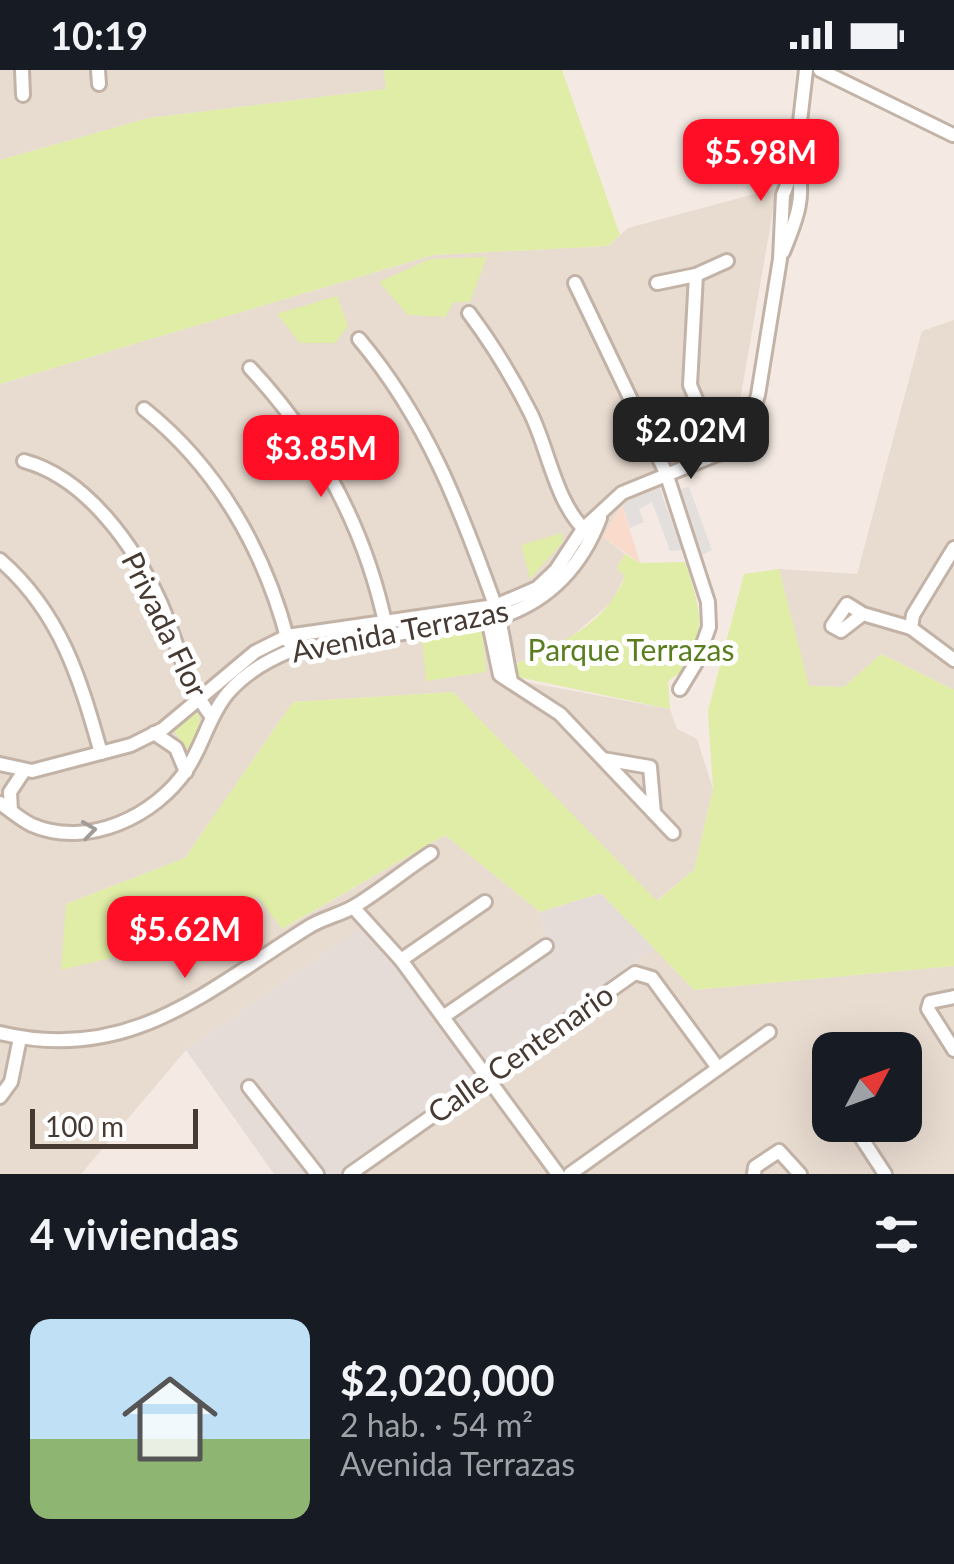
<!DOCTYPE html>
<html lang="es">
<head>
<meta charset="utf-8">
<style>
  :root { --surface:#171b24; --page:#242831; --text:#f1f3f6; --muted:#9ea1a6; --line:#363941; --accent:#ff0e25 }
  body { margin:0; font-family:Lato,sans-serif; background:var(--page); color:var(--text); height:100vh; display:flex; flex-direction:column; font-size:38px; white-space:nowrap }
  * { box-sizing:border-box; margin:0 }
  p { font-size:32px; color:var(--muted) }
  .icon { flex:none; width:55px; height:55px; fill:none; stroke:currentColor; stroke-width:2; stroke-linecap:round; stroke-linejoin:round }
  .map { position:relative; height:1104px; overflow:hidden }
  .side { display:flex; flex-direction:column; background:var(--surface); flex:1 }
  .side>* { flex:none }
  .needle { width:65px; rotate:49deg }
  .tools { position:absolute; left:812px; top:962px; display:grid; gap:20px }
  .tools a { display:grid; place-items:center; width:110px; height:110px; border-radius:20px; background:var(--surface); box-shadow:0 10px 40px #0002; font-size:50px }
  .scale { position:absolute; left:30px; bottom:25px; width:168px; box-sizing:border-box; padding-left:10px; border:5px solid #463a32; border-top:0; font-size:28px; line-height:35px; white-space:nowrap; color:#463a32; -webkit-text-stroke:8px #fff; paint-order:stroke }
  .price { position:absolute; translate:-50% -85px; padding:0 22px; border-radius:20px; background:var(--accent); color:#fff; font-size:32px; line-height:65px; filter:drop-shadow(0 2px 5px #0008) }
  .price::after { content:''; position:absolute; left:50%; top:60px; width:30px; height:22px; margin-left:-15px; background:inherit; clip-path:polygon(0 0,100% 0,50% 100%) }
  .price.selected { background:#222; color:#fff }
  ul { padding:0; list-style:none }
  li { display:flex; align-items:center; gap:30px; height:250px; padding:0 30px }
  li+li { border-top:2px solid var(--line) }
  li span { display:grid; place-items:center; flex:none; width:280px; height:200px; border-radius:20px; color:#555 }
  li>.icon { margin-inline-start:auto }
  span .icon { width:120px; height:120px; fill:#fffc; stroke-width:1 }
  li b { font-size:42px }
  h2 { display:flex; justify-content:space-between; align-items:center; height:120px; padding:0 30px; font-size:42px }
  .status { display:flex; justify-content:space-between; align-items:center; height:70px; padding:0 50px; background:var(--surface); direction:ltr }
  .status svg { height:28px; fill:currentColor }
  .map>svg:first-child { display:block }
  .residential { fill:#e8dbd0; fill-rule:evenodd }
  .commercial { fill:#f9dacb }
  .industrial { fill:#e5dcd8 }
  .green { fill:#dfeda6 }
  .parking { fill:#e3dfdc }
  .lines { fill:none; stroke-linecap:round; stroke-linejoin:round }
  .minor-casing { stroke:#c3b3a7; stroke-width:18 }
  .minor { stroke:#fff; stroke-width:12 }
  .oneway { stroke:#a29c98 }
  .labels { text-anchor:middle; stroke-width:10; stroke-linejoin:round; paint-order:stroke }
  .street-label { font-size:30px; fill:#463a32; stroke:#fff }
  .park-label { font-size:30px; fill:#5a7e1f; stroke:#fff }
</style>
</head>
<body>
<div class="status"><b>10:19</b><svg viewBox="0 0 49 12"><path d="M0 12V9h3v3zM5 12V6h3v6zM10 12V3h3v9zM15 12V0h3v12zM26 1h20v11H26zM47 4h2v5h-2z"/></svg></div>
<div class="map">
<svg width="954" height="1104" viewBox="0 0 954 1104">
  <rect width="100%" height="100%" fill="#f4eae3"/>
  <g class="residential">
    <polygon points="0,0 384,0 386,19 149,48 0,90"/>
    <polygon points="777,118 732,376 660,418 622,435 603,467 625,484 617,498 625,505 612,532 559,577 514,594 524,611 531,613 670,639 677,659 697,669 713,719 694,800 656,831 453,622 293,632 185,788 66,834 182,871 259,827 283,859 445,765 540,842 545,864 437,955 339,873 186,980 81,1104 0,1104 0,314 433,185 608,176 628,158"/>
    <polygon points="954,250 954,620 881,584 844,617 808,616 779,499 857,504 922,261"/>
    <path d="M654,878L694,920L954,896V1104H341ZM830,980H905V1055H830Z"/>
  </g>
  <polygon class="commercial" points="622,434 640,493 603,467"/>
  <polygon class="industrial" points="601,823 654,878 341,1104 274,1104 186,980 366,854 437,955 545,864 540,842"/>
  <g class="green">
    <polygon points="384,0 562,0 620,165 608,176 433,185 0,314 0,90 149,48 386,19"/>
    <polygon points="487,187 470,232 454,232 445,247 408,245 379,212 430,189"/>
    <polygon points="337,226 348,256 335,273 300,273 277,244"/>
    <polygon points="562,463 563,472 530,509 521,475"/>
    <path d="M625,484L640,493L685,492C696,524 710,566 687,596C683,603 674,605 668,612L670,639L518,607L512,596C558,574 605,557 625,506L617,498Z"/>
    <polygon points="779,499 809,616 844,617 881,584 954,620 954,896 694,920 601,823 540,842 445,765 282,859 258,827 182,871 61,900 66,834 185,788 293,632 453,622 657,831 694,800 713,719 708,641 744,504"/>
    <polygon points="482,556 486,602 426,611 422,570"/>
    <polygon points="199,641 199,659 188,680 173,660"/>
  </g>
  <g class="parking">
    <polygon points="689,417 712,480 702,485 677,420"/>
    <polygon points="660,418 663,428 683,480 670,481 652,432 639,439 644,452 630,458 622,434"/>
  </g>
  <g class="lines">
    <defs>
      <g id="minor">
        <polyline points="22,0 23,25"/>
        <polyline points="98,0 99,14"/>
        <polyline points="820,0 953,65"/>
        <path d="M783,182C794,155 808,124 795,95"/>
        <polyline points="696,205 690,315 719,384"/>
        <polyline points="575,213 666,403 708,532 709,557 697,591 680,619"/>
        <polyline points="657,213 696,205 727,191"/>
        <path d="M469,243C493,275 513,308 531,344C549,381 556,435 588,463"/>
        <path d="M359,269C427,350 460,438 495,535C503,559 505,586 511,611"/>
        <path d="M250,298C320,373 365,457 386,557"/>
        <path d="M144,339C217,397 265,481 288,571"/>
        <path d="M24,391C87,408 135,477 161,534C178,574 185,613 212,647"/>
        <path d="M0,490C61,543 80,609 101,683"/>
        <polyline points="487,544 500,605 560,644 673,763"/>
        <polyline points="863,544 841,561 832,556 847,534 863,544 911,558"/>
        <polyline points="911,558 913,545 954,478"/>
        <polyline points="911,558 954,590"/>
        <polyline points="154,663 176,678 186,702"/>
        <polyline points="603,689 650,697 654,743"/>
        <polyline points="0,694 32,701 131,675 163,659 255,582 287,566 495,536 537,518 556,500 583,459 622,423 730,379 748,358 758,325 780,189 783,125 795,95 806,0"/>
        <path d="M0,733C10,740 21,750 32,755C87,779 156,746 187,699C203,675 209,646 227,624C243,605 268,590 290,581L497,548C548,532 581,498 600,448"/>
        <polyline points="11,741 10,722 24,701"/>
        <polyline points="353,837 401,890 558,1104"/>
        <polyline points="401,890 485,832"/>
        <polyline points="954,927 930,932 928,939 954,980"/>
        <polyline points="443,947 546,876"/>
        <path d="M0,963C129,994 205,922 307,858C322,848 340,845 355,836C381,820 405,800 431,783"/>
        <polyline points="826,1014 830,1020"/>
        <polyline points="249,1017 317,1104"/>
        <polyline points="0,1027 11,1012 20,968"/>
        <polyline points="853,1055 885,1104"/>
        <polyline points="350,1104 635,903 652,908 718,998"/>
        <polyline points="570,1104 769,962"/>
        <polyline points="754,1104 755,1097 779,1081 800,1104"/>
      </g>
    </defs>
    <use href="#minor" class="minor-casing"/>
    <use href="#minor" class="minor"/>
  </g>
  <defs><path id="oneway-chevron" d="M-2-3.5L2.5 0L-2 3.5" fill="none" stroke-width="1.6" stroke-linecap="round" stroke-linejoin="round" transform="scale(2.5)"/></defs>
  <use class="oneway" href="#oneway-chevron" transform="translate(89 760) rotate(-8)"/>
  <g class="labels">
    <g class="street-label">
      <text transform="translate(164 555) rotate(64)" y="10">Privada Flor</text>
      <text transform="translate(400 562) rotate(-11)" y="10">Avenida Terrazas</text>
      <text transform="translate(521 984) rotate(-35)" y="10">Calle Centenario</text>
    </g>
    <g class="park-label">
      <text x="631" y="591">Parque Terrazas</text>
    </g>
  </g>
</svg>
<div class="tools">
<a><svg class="needle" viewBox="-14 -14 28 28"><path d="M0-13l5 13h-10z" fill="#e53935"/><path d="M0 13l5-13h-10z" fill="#9ea1a6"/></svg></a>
</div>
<div class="scale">100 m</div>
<b class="price" style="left:761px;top:134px">$5.98M</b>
<b class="price selected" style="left:691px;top:412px">$2.02M</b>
<b class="price" style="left:321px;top:430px">$3.85M</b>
<b class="price" style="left:185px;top:911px">$5.62M</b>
</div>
<section class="side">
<h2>4 viviendas<svg class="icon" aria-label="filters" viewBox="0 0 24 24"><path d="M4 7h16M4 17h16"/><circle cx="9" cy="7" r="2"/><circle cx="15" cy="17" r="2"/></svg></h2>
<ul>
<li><span style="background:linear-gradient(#bfe0f5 60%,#8fb573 0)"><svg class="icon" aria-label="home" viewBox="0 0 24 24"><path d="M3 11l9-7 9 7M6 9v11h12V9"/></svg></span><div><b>$2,020,000</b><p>2 hab. · 54 m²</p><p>Avenida Terrazas</p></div></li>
</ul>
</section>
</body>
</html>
